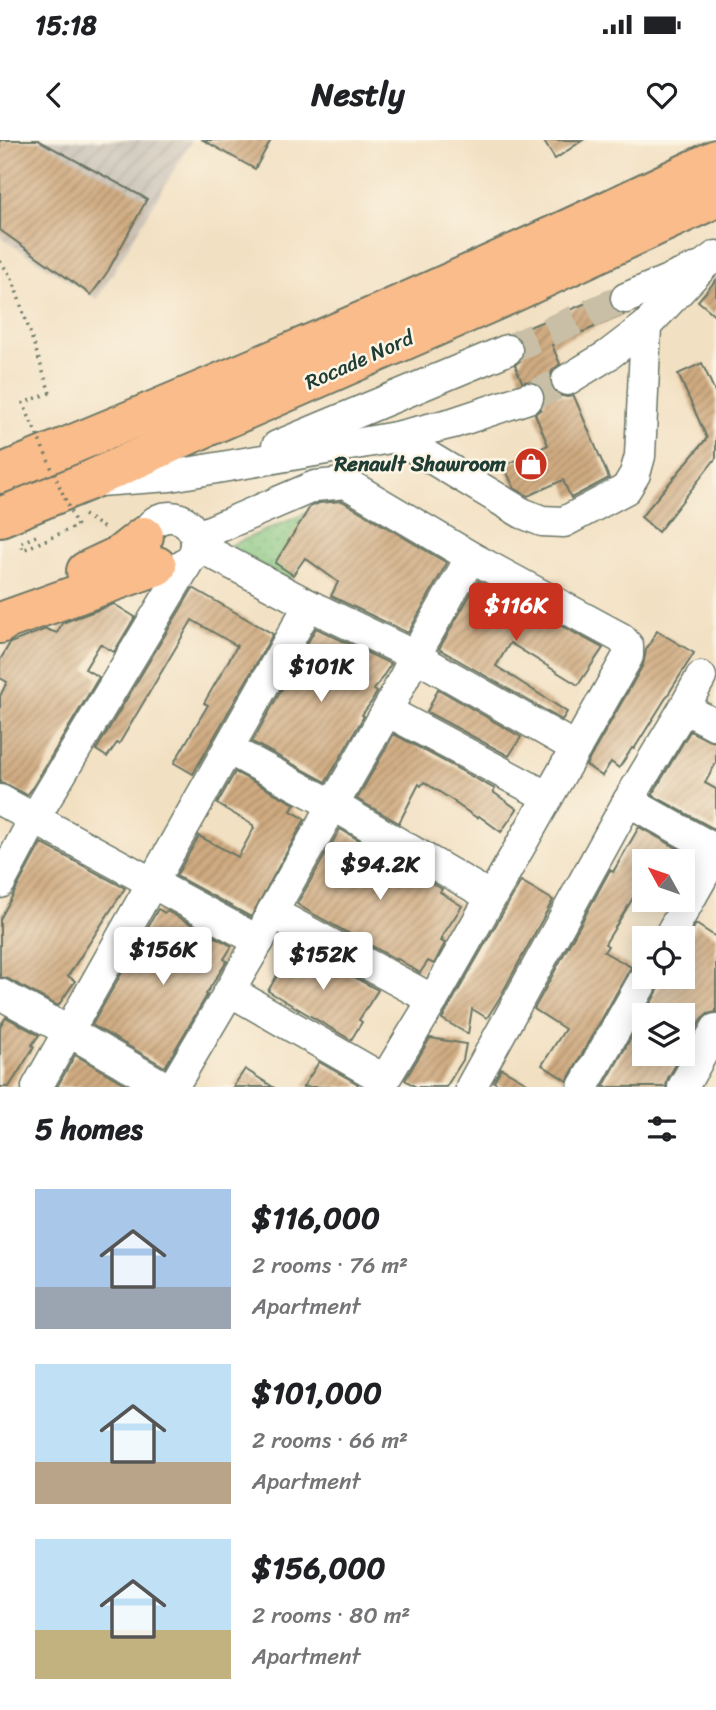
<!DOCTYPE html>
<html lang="en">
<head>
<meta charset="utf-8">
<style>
  :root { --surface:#fff; --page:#f6f6f6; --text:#202124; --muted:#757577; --accent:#c8321e }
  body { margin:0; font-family:Sriracha,sans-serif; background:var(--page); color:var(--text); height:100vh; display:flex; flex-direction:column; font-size:26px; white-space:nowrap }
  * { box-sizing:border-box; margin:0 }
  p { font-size:23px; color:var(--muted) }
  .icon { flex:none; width:38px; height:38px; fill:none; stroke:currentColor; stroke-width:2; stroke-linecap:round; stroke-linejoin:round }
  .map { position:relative; height:947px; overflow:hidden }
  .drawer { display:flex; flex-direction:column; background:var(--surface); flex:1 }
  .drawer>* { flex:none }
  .needle { width:46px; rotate:310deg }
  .buttons { position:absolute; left:632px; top:709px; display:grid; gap:14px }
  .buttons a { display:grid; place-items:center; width:63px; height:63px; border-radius:0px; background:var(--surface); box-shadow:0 4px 18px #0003; font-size:35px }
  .price { position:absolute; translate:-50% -60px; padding:0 16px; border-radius:7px; background:#fff; color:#222; font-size:23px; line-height:46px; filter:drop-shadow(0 2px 4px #0008) }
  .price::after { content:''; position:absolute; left:50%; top:42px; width:21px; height:16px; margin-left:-10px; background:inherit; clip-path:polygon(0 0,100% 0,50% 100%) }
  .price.active { background:var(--accent); color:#fff }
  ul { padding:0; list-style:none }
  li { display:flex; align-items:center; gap:21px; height:175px; padding:0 35px }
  li span { display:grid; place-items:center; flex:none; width:196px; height:140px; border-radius:0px; color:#555 }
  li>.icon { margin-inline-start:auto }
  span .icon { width:84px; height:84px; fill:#fffc; stroke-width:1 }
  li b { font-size:30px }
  h2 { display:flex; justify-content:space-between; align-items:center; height:84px; padding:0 35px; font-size:30px }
  .status { display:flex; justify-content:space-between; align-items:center; height:49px; padding:0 35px; background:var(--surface); direction:ltr }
  .status svg { height:19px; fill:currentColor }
  header { display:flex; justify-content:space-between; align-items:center; height:91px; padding:0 35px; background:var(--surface); font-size:32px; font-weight:800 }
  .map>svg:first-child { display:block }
  .industrial { fill:url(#industrial-furrows) }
  .grass { fill:url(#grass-dots); stroke:#518159; stroke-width:2 }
  .building { fill:url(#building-hatch) }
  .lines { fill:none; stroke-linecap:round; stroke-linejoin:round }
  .minor-tunnel { stroke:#c8bfa6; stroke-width:30; stroke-dasharray:30 15; stroke-linecap:butt }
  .minor-casing { stroke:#697666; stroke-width:33 }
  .highway-casing { stroke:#697666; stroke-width:42 }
  .path { stroke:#697666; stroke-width:3.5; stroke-dasharray:2 5; stroke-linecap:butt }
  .minor { stroke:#fff; stroke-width:30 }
  .highway { stroke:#f9bc8a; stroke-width:38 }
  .path-bridge { stroke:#697666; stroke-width:3.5; stroke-dasharray:2 5; stroke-linecap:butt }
  .labels { text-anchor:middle; stroke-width:5; stroke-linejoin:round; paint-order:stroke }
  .street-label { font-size:21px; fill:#1f3d34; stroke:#fcf5e5 }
  .poi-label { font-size:21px; font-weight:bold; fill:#1f3d34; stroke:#fcf5e5; text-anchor:end }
</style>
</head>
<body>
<div class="status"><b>15:18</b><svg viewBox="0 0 49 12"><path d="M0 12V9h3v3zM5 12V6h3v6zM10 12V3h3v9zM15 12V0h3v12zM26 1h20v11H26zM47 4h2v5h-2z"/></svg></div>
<header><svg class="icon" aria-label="back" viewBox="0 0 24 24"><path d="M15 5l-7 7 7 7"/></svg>Nestly<svg class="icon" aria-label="heart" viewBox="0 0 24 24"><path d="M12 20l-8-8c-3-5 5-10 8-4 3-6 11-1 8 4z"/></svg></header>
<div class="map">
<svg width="716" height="947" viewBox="0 0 716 947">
  <defs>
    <pattern id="industrial-furrows" width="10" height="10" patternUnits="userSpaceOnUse" patternTransform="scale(1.75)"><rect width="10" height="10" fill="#cbc3b8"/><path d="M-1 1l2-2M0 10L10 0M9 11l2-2" fill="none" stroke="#aea89f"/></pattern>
    <pattern id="grass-dots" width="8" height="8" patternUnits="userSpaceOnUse" patternTransform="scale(1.75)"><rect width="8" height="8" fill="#83c57e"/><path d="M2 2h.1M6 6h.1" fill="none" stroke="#6ba168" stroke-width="1.8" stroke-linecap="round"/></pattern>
    <pattern id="building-hatch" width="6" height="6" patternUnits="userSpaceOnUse" patternTransform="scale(1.75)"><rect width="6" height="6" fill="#d0ab81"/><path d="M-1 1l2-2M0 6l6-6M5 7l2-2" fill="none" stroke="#a88c6a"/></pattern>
  </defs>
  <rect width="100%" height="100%" fill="#fcf5e5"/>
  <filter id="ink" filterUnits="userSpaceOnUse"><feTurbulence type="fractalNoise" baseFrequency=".0143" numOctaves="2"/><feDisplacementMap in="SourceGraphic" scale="14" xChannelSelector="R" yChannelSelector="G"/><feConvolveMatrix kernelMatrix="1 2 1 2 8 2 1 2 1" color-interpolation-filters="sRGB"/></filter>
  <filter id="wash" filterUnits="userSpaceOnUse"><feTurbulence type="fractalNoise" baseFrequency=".00686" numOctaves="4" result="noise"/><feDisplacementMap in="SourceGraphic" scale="28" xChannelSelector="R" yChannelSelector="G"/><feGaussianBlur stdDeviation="1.57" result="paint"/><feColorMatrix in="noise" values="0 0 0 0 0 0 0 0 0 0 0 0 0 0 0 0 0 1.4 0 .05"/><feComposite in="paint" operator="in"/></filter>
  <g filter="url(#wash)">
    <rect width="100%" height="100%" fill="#f2e0c2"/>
    <polygon class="industrial" points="0,0 192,0 97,159 0,97"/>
    <polygon class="grass" points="335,361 290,441 229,406"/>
    <g id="blocks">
      <g class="building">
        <polygon points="0,0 38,0 147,59 108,131 91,155 0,90"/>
        <polygon points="203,0 271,0 255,29"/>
        <polygon points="543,0 583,0 555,19"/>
        <polygon points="716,140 716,176 698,161"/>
        <polygon points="610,153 609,157 610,165 615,172 623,175 552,205 560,224 552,231 550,240 552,248 558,255 567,257 574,256 609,338 571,358 563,340 528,356 514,348 504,326 548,305 535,274 541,269 545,262 545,253 540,245 532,241 522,242 515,225 521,220 524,213 523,204 518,197 513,194"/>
        <polygon points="702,223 716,254 716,318 658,392 641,377 707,298 678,234"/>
        <polygon points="342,361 447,423 408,493 331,456 338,442 305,418 293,435 275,423 310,367 319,363"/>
        <polygon points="478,441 603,508 578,545 510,503 496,526 567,572 562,580 439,509"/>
        <polygon points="193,448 273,494 193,634 174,623 208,565 204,563 237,506 192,480 119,604 117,603 107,617 96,610"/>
        <polygon points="114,464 135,477 114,512 100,504 85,529 99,537 31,650 27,655 8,645 0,643 0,556 7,542 0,538 0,520 10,503 46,489 57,493 62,483"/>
        <polygon points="316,488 391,524 374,550 377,552 372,561 362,575 364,576 326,642 252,602"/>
        <polygon points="657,491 694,513 634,609 632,608 619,628 611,622 602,636 586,625 643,525 646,510"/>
        <polygon points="438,549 521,597 509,616 427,572"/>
        <polygon points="690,591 708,600 716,602 716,623 705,643 716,649 716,690 652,655"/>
        <polygon points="394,594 495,649 493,652 517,669 501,692 479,676 477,678 455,663 455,662 424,642 421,646 419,644 399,683 357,659"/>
        <polygon points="235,632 295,664 291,671 305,679 251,777 176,736 199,696 238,717 254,688 253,686 253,685 217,664"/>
        <polygon points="639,687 693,717 682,737 682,721 644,721 644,731 635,745 639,748 605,804 608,806 604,812 631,827 567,941 542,925 565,889 534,869 610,730 613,732"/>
        <polygon points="340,689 442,749 440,752 462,766 441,798 443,799 441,801 445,803 434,824 428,821 420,833 398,819 397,820 313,774 297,764"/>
        <polygon points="41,703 125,748 68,836 75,841 58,866 8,839 0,837 0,779"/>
        <polygon points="521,741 553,760 499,859 487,878 472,869 468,894 442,879"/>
        <polygon points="158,769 165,773 167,771 232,806 224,819 227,821 206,854 207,855 165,927 92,885"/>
        <polygon points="696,784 716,797 716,872 708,874 701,880 682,912 682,875 644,875 661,845 663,836 682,836 682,807"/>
        <polygon points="295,805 378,850 359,880 362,882 351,900 268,851"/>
        <polygon points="644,875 644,914 682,914 668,938 666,947 603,947"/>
        <polygon points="6,877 39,895 32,905 34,907 9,947 0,947 0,886"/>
        <polygon points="430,898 466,904 463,920 446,947 416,947 405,940"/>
        <polygon points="75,915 130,947 57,947"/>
        <polygon points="319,922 358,944 356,947 303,947"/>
        <polygon points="501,928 534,947 502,947 494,942"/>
        <polygon points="245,929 273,947 233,947"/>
      </g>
    </g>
  </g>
  <g filter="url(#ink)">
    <use href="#blocks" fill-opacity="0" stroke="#697666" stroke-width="2"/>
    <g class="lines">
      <g class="minor-tunnel">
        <polyline points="507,210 626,158"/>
        <polyline points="528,258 567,240"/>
      </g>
      <defs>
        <g id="minor">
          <polyline points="626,158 694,129"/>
          <polyline points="567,240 608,215 646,186 705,124 716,116"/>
          <polyline points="396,297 522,373 542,381 564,382 626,349 635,334 640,316 646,186"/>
          <polyline points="277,306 507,210"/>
          <polyline points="99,341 170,336 396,297 453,283 528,258"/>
          <circle cx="170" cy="403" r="26"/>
          <polyline points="196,397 315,346 346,343 471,417 621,498 628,506 628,516 433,860 380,947"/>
          <polyline points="196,405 309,465 415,516 576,608"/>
          <polyline points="684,568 716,585"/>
          <polyline points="387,571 548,657"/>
          <polyline points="228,609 333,665 491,757"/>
          <polyline points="0,660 259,801"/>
          <polyline points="628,661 716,710"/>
          <polyline points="0,743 34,679 187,424"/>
          <polyline points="272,772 433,860"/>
          <polyline points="668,798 716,713"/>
          <polyline points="230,851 385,940"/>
          <polyline points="0,854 68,891 165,947"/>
          <polyline points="37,947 309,465"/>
          <polyline points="173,947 259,801 272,772 387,571 415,516 471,417"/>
          <polyline points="471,947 628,661 684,568 701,537"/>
          <polyline points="583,947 646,836"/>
          <polyline points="683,947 716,889"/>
        </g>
        <g id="highway">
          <path d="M0,334C241,236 481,132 716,19"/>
          <polyline points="0,377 88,341 191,294 508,155 716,58"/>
          <polyline points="86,431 120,415 144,396"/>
          <polyline points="0,484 6,480 157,426"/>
        </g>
      </defs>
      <use href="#minor" class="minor-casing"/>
      <use href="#highway" class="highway-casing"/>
      <g class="path">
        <polyline points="0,121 12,138 50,253"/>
        <polyline points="84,375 107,390"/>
        <polyline points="36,396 20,403 23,410 77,386"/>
      </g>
      <use href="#minor" class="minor"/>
      <use href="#highway" class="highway"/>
      <polyline class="path-bridge" points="50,253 23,263 77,386"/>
    </g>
  </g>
  <defs>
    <symbol id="shop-disc" viewBox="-11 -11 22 22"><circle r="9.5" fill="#c8321e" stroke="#fcf5e5"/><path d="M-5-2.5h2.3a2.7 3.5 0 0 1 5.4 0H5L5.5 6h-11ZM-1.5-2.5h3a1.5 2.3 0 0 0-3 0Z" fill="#fff"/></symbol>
  </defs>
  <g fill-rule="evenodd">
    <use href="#shop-disc" x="512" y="305" width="38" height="38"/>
  </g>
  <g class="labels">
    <g class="street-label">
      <text transform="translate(359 220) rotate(-24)" y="7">Rocade Nord</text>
    </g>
    <g class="poi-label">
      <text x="506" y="331">Renault Shawroom</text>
    </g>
  </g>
</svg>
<div class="buttons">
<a><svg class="needle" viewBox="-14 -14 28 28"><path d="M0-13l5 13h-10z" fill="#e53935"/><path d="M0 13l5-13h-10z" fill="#757577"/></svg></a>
<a><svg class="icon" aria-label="locate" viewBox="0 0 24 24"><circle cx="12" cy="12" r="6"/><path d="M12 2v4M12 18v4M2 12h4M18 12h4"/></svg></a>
<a><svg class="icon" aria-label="layers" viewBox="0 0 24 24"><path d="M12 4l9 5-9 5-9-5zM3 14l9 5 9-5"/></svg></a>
</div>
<b class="price active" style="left:516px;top:503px">$116K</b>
<b class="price" style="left:321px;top:564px">$101K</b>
<b class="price" style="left:380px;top:762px">$94.2K</b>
<b class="price" style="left:163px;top:847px">$156K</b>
<b class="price" style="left:323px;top:852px">$152K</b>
</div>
<section class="drawer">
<h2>5 homes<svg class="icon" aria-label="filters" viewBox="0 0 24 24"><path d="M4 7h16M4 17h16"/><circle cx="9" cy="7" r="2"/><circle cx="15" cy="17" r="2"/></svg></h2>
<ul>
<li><span style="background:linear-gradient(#a9c7e8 70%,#9aa5b1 0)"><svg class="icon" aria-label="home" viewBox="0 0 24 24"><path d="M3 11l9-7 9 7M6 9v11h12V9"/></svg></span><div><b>$116,000</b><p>2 rooms · 76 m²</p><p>Apartment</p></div></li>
<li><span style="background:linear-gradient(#bfe0f5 70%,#b9a48a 0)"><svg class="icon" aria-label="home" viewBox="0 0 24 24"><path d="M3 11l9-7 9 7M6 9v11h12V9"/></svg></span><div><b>$101,000</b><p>2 rooms · 66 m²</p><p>Apartment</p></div></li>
<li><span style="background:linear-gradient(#bfe0f5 65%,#c2b280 0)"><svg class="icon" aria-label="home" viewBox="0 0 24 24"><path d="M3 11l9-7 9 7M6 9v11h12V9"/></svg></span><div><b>$156,000</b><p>2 rooms · 80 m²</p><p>Apartment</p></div></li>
</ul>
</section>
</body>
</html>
